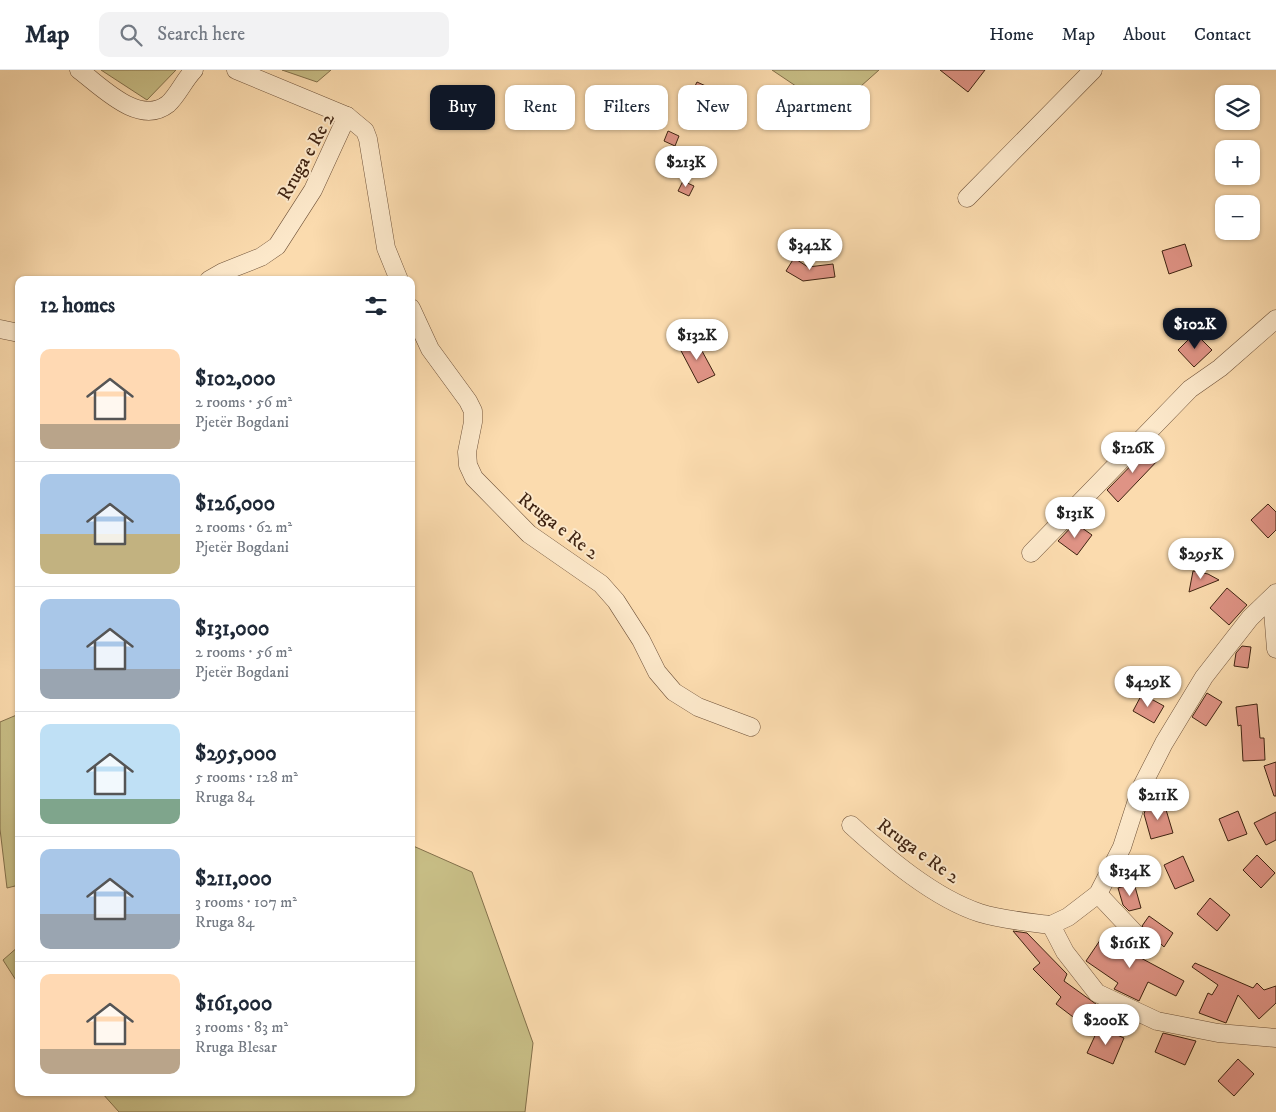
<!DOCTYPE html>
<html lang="en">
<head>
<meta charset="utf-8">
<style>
  :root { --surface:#fff; --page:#f2f2f3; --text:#1f2937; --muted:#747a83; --line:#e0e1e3; --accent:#111827 }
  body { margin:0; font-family:"IM FELL DW Pica",serif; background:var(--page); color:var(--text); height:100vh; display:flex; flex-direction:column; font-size:19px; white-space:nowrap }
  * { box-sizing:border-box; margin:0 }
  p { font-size:16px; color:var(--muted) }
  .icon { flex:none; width:28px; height:28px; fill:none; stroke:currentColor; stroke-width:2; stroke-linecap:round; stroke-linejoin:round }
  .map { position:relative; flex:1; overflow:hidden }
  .sheet { position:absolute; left:15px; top:206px; width:400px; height:820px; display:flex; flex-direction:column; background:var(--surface); border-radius:10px; box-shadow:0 1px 4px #0004 }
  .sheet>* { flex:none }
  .top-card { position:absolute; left:430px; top:15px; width:475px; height:45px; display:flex; gap:10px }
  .buttons { position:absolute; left:1215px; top:15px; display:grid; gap:10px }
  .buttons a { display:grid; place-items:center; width:45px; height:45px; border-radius:10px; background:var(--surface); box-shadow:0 1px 4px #0004; font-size:25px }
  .price { position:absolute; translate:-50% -42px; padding:0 11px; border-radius:18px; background:#fff; color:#222; font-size:16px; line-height:32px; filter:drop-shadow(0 1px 2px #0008) }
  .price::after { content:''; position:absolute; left:50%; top:30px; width:15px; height:11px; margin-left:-8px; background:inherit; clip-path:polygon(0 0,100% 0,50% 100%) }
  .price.on { background:var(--accent); color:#fff }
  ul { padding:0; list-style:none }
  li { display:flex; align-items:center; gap:15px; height:125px; padding:0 25px }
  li+li { border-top:1px solid var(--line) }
  li span { display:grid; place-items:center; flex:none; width:140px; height:100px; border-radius:10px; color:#555 }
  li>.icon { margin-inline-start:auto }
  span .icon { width:60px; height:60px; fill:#fffc; stroke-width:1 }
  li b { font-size:21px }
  h2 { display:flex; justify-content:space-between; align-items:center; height:60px; padding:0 25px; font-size:21px }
  .tag { padding:0 18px; border-radius:10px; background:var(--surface); box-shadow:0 1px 4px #0004; font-size:18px; line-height:45px }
  .tag.on { background:var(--accent); color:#fff }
  header { display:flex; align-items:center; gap:30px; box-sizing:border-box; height:70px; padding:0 25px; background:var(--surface); border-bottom:1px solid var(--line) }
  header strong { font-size:24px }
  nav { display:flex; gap:28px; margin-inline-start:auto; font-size:18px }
  .search { width:350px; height:45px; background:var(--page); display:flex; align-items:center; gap:12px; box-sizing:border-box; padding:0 18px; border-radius:10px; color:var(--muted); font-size:19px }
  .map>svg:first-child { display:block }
  .green { fill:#c7bd85; stroke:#83704b }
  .building { fill:#df9385; stroke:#3f2311 }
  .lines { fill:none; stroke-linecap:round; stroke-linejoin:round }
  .street-casing { stroke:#6e5138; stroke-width:19 }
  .street { stroke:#fce8ca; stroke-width:18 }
  .labels { text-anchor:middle; stroke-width:4; stroke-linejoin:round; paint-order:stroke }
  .street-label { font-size:19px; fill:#3f2311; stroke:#fce8ca }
</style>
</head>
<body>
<header>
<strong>Map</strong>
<div class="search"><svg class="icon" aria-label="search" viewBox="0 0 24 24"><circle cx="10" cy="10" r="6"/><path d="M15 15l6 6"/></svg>Search here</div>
<nav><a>Home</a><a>Map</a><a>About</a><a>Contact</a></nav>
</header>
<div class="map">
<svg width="1276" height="1042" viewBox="0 0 1276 1042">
  <rect width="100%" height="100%" fill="#fbdbae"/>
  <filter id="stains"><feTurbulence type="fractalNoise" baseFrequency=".004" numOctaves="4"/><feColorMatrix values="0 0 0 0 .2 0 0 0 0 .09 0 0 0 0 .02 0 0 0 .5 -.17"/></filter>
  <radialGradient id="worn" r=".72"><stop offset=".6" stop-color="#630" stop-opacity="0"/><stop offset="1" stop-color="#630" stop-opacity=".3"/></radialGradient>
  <g class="green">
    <polygon points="101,0 176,0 147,30"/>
    <polygon points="282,0 331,0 317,12"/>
    <polygon points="772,0 879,0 833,41"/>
    <polygon points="19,644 19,815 7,818 0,759 0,652"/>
    <polygon points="411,775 472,802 533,973 525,1042 119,1042 102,1023 411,1022"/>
    <polygon points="19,876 19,915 3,890"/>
  </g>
  <g class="building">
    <polygon points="940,0 985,0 968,22"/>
    <polygon points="697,12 708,17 703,27 692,22"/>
    <polygon points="685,30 697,35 692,45 681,40"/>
    <polygon points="668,61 679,66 675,76 664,71"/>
    <polygon points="683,111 694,116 689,126 678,121"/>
    <polygon points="1185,174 1192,196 1169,204 1162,181"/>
    <polygon points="794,188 808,197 833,194 835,207 803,211 786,201"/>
    <polygon points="1195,263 1212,280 1194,297 1178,280"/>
    <polygon points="695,268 715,305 698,313 679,277"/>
    <polygon points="1149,377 1160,388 1118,432 1107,420"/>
    <polygon points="1268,434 1276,442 1276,460 1268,468 1251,450"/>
    <polygon points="1075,453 1092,465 1077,485 1058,471"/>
    <polygon points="1193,501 1208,504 1219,510 1189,522"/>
    <polygon points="1227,518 1247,535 1229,555 1210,538"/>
    <polygon points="1242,576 1251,577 1248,598 1234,596 1236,583"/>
    <polygon points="1207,623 1222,632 1206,656 1192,647"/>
    <polygon points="1142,624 1164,636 1154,653 1133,641"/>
    <polygon points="1257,634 1260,668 1264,668 1265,690 1243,691 1241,655 1238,656 1236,637"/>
    <polygon points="1276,692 1276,726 1274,726 1264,696"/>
    <polygon points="1164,733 1173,763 1151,769 1144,744 1146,738"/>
    <polygon points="1238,741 1247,764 1228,771 1219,749"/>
    <polygon points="1276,742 1276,770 1266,775 1254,753"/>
    <polygon points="1257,785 1275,803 1261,818 1243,800"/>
    <polygon points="1183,786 1194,811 1175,819 1164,795"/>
    <polygon points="1134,813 1141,838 1129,841 1123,835 1118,818"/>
    <polygon points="1210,828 1230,845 1217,861 1197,844"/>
    <polygon points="1149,846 1173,863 1164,877 1142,856"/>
    <polygon points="1107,860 1126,872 1122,878 1184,911 1176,926 1148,912 1139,931 1114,919 1118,913 1086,891"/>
    <polygon points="1013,861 1027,863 1067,904 1064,911 1107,942 1095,964 1076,952 1077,950 1056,934 1061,927 1033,899 1040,893"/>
    <polygon points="1195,893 1253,918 1257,913 1264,920 1276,916 1276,933 1259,949 1238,925 1226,953 1199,943 1208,923 1212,925 1218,915 1192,897"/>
    <polygon points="1099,957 1124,968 1113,994 1087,983"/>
    <polygon points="1163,963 1196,971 1185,995 1155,982"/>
    <polygon points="1238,989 1254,1004 1234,1026 1218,1011"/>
  </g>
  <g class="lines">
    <defs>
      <g id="street">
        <path d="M79,0C101,16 139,57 168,34C178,25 184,10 194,0"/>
        <polyline points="236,0 347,46 365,61 368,69 386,178 399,210"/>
        <polyline points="967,128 1093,0"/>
        <polyline points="209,210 223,202 261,187 277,176 313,120 347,46"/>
        <polyline points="411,238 430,279 468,331 473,341 473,352 467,382 468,395 474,408 529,464 601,514 616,531 641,570 657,602 674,622 698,637 751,657"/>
        <polyline points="0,259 19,263"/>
        <polyline points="1031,483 1190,319 1220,298 1276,249"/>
        <polyline points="1272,528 1276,579"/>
        <path d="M851,755C886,787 934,828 980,843C1003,850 1027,852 1051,855"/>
        <polyline points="1098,824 1146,875"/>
        <polyline points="1051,855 1068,847 1098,824 1122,777 1141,718 1164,673 1204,607 1250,548 1276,523"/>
        <polyline points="1051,855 1065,882 1097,923 1157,951 1218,963 1276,968"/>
      </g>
    </defs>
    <use href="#street" class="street-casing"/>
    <use href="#street" class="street"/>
  </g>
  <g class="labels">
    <g class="street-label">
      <text transform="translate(305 86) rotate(-61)" y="7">Rruga e Re 2</text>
      <text transform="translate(559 455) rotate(38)" y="7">Rruga e Re 2</text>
      <text transform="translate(919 780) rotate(36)" y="7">Rruga e Re 2</text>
    </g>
  </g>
  <rect width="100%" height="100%" filter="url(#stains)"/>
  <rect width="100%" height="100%" fill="url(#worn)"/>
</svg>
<div class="buttons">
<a><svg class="icon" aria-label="layers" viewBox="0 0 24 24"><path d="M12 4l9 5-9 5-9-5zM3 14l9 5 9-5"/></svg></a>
<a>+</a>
<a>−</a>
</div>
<b class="price" style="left:686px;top:118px">$213K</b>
<b class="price" style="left:810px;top:201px">$342K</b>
<b class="price on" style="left:1195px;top:280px">$102K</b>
<b class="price" style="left:697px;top:291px">$132K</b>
<b class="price" style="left:1133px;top:404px">$126K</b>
<b class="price" style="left:1075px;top:469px">$131K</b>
<b class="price" style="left:1201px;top:510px">$295K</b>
<b class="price" style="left:1148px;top:638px">$429K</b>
<b class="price" style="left:1158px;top:751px">$211K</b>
<b class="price" style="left:1130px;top:827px">$134K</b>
<b class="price" style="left:1130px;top:899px">$161K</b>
<b class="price" style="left:1106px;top:976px">$200K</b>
<div class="top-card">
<a class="tag on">Buy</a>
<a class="tag">Rent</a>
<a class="tag">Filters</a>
<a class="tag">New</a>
<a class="tag">Apartment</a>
</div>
<section class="sheet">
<h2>12 homes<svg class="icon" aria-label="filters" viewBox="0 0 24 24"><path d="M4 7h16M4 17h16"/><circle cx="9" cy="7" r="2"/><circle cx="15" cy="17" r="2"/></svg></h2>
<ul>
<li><span style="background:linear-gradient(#ffd9b3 75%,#b9a48a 0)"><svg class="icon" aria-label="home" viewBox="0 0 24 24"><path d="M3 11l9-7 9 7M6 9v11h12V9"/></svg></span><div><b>$102,000</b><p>2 rooms · 56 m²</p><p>Pjetër Bogdani</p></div></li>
<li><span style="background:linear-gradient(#a9c7e8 60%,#c2b280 0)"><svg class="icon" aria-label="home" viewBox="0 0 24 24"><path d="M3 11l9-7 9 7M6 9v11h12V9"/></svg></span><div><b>$126,000</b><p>2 rooms · 62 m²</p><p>Pjetër Bogdani</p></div></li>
<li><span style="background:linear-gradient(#a9c7e8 70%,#9aa5b1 0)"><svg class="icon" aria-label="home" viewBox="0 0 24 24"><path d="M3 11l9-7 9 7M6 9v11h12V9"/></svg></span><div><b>$131,000</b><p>2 rooms · 56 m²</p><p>Pjetër Bogdani</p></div></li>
<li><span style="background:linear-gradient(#bfe0f5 75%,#7fa58c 0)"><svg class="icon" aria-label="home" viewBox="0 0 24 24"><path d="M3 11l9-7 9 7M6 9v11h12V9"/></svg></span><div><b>$295,000</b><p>5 rooms · 128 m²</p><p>Rruga 84</p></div></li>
<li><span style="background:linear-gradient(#a9c7e8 65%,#9aa5b1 0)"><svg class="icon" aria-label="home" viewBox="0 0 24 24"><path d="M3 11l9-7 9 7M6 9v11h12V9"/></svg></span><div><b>$211,000</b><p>3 rooms · 107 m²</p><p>Rruga 84</p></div></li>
<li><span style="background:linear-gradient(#ffd9b3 75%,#b9a48a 0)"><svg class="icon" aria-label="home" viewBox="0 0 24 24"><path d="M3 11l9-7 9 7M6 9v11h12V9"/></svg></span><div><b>$161,000</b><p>3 rooms · 83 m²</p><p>Rruga Blesar</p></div></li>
</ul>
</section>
</div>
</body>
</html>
